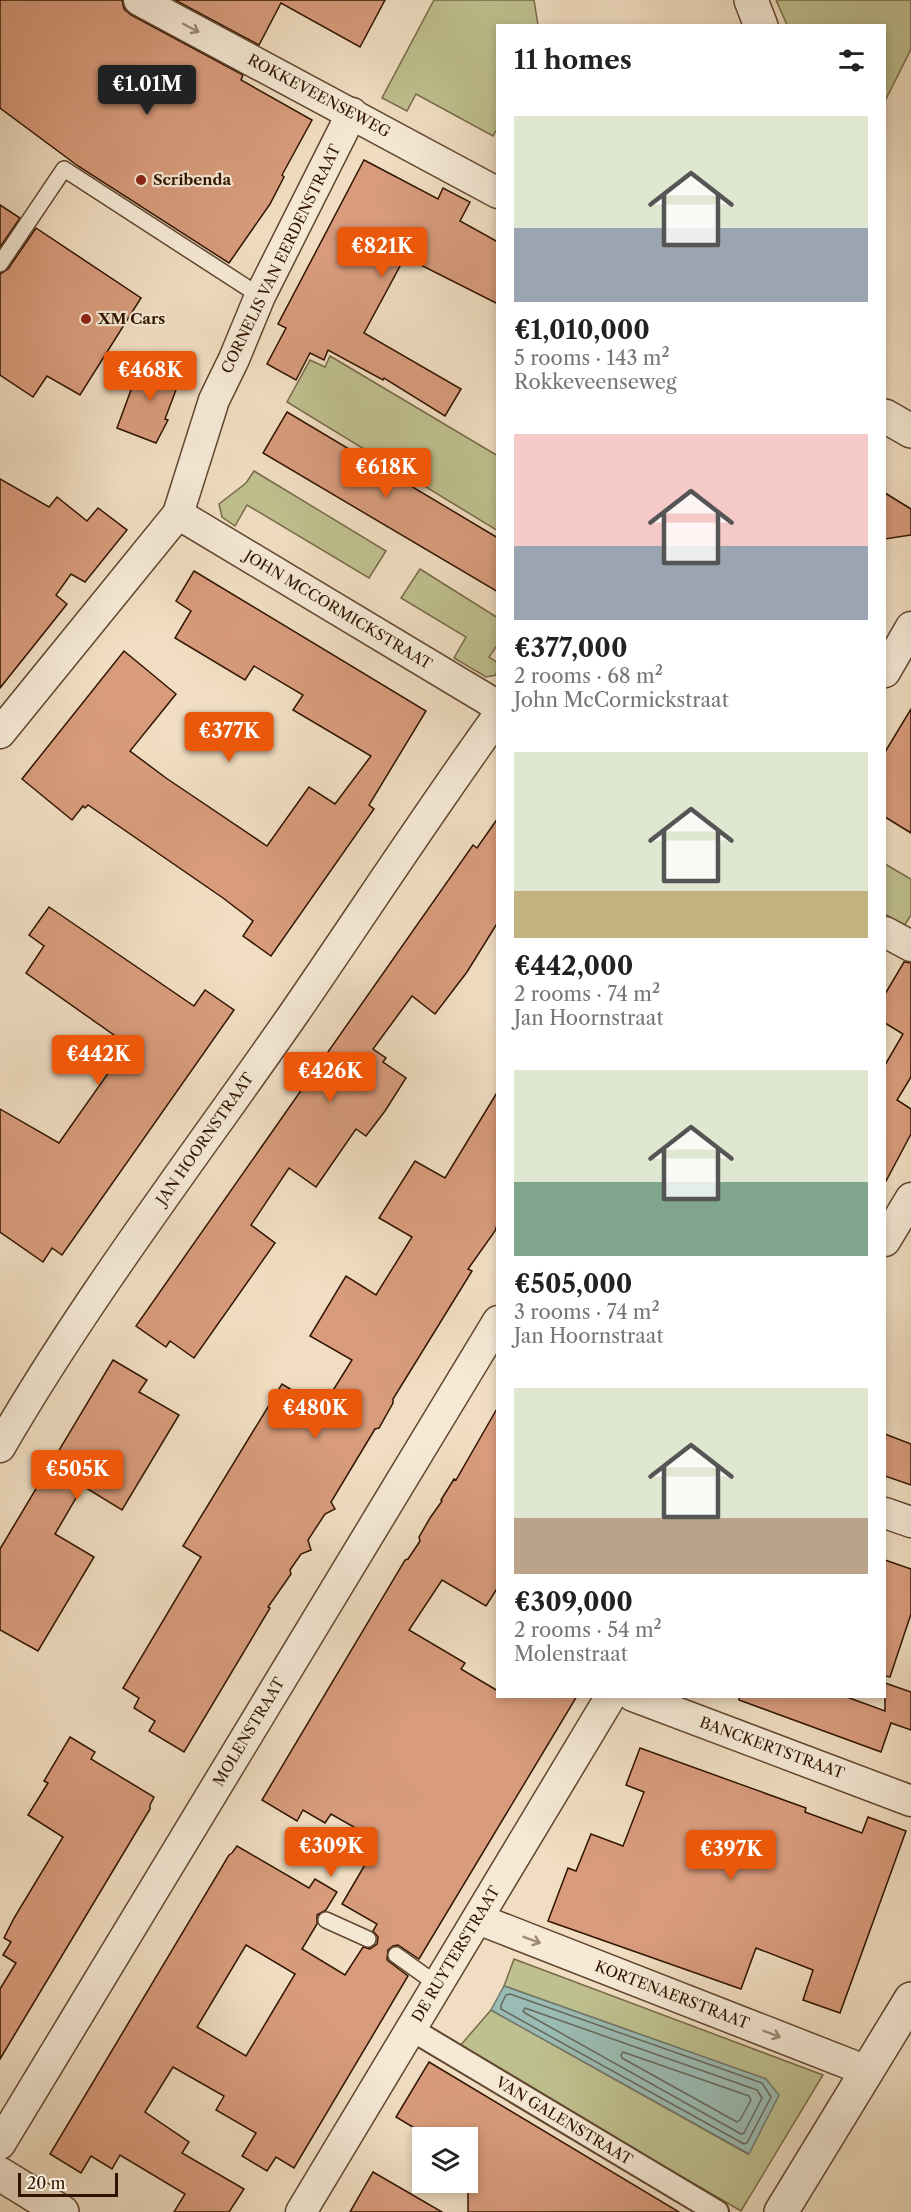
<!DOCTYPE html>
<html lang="en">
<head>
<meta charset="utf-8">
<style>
  :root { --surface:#fff; --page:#f2f2f2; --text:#222; --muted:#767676; --accent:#ea580c }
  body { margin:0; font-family:"Libre Caslon Text",serif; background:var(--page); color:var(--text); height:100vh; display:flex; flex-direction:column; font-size:22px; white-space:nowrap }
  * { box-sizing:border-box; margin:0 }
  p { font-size:20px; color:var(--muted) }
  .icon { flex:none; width:33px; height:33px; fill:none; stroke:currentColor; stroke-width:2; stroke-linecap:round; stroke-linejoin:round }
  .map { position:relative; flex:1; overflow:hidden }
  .panel { position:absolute; left:496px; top:24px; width:390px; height:1674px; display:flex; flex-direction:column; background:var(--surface); border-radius:0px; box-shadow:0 3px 9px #0003 }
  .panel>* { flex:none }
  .buttons { position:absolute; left:412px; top:2127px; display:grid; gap:12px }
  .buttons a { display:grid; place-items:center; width:66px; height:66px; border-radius:0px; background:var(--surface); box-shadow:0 3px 9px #0003; font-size:30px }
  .scale { position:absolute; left:18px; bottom:15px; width:100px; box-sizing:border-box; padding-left:6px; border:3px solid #311400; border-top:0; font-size:16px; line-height:21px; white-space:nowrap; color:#311400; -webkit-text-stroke:4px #f6ead7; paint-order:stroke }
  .price { position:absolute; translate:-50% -51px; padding:0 14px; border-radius:6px; background:var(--accent); color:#fff; font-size:20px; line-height:39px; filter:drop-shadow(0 2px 3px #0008) }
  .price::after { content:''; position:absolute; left:50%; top:36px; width:18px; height:14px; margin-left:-9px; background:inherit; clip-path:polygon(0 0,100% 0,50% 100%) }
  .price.on { background:#222; color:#fff }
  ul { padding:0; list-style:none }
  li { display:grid; align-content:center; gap:12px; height:318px; padding:0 18px }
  li span { display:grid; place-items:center; height:186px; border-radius:0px; color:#555 }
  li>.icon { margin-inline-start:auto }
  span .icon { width:108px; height:108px; fill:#fffc; stroke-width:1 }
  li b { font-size:26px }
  h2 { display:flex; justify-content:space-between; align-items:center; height:72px; padding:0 18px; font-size:26px }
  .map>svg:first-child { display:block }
  .green { fill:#bfc08f; stroke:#786a48; stroke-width:1.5 }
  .water { fill:#9bbcb4; stroke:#71796c; stroke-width:1.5 }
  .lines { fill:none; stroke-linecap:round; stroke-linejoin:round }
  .shore { stroke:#66685a; stroke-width:1.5 }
  .building { fill:#d89c7c; stroke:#311400; stroke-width:1.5; fill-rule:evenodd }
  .service-casing { stroke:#614630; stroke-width:18 }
  .pedestrian-casing { stroke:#614630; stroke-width:26 }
  .minor-casing { stroke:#614630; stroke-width:33 }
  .tertiary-casing { stroke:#614630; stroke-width:36 }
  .service { stroke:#f6ead7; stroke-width:15 }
  .pedestrian { stroke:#f6ead7; stroke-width:22 }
  .minor { stroke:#f6ead7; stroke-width:30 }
  .tertiary { stroke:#f6ead7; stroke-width:33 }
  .oneway { stroke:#9d8a76 }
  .poi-dot { fill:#8f2418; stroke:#f6ead7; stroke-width:2 }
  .labels { text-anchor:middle; stroke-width:4.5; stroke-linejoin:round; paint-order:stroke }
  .street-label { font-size:15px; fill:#311400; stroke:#f6ead7 }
  .poi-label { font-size:15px; font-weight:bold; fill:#311400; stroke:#f6ead7; text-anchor:start }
</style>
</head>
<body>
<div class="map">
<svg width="911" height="2212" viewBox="0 0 911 2212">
  <rect width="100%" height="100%" fill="#f1dec2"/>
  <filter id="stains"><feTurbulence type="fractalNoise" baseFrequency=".00333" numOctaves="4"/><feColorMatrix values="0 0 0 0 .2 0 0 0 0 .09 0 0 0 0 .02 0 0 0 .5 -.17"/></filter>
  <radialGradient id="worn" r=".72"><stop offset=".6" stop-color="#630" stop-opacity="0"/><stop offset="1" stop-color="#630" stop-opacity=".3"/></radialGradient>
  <g class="green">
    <polygon points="434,0 534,0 538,25 498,26 498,127 493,136 416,94 407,111 382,98"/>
    <polygon points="776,0 911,0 911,49 885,101 885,26 787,25"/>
    <polygon points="330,356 498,456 498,531 287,402 310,360 325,367"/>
    <polygon points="254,471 386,551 369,578 247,505 235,526 222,517 219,504 246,483"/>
    <polygon points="420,569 498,618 498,644 489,657 498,663 496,675 486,677 454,658 466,637 401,598"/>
    <polygon points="885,864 911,879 911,915 904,926 885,914"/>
    <polygon points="514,1959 823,2075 741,2211 459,2047 491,2010 748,2154 766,2079 504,1986"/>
  </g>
  <polygon class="water" points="504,1986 766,2079 779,2095 749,2154 491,2010"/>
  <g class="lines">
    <g class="shore">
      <polygon points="510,1994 762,2083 771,2097 747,2143 744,2144 501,2009 501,2005 506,1995"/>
      <polygon points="525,2008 757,2090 762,2098 744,2133 741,2134 525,2013 523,2011"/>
      <polygon points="623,2052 749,2096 751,2100 740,2120 737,2122 622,2058 621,2055"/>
    </g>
  </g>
  <g class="building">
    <polygon points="0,0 122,0 124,9 131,15 243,75 241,80 312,120 282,175 284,177 270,204 229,263 78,166 0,108"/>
    <polygon points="175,0 385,0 360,47 281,3 259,45"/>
    <polygon points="364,160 438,199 443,188 470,202 460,221 498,242 498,304 405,257 364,333 461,389 445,416 384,378 383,380 328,350 324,360 310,353 296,380 267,364 286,328 278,324"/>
    <polygon points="0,205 20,218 0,247"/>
    <polygon points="36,228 141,298 80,395 47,376 33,397 0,375 0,274 8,269"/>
    <polygon points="142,360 182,374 165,419 168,420 156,443 117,428"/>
    <polygon points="287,412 498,538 498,592 263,453"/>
    <polygon points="0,479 49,507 57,497 87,521 98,508 127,530 85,582 71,574 56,595 67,604 0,688"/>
    <polygon points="885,493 911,509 911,535 885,539"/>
    <polygon points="194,571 426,711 369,805 374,809 271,956 243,936 253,921 223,898 88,805 85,808 83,806 72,820 22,779 124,651 176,694 130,751 166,778 267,846 309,787 335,804 371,756 293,710 303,695 254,666 245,680 175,638 191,611 176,601"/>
    <polygon points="911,709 911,833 885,817 885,752"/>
    <polygon points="498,818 498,922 467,972 435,1014 412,996 373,1049 386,1058 383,1062 406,1078 385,1111 366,1136 356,1129 316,1187 289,1168 251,1225 275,1243 194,1358 170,1341 166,1347 136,1326 473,845 477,848"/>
    <polygon points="49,907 194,1006 205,990 234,1010 62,1255 52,1248 43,1262 0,1232 0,1109 59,1143 128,1045 26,973 44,946 29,935"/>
    <polygon points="904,962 911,963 911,1077 897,1100 911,1109 911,1134 885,1183 885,1065 903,1034 885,1023 885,994"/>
    <polygon points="498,1091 498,1222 495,1231 468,1269 472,1271 393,1399 393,1403 379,1428 375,1429 331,1502 335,1509 325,1514 308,1540 311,1550 301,1554 290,1570 291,1574 268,1607 270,1608 184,1752 149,1731 155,1721 134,1708 139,1698 123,1688 201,1557 183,1546 282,1384 322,1408 352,1360 310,1336 346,1276 376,1295 412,1237 379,1218 415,1161 445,1178"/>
    <polygon points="113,1360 147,1380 139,1392 179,1415 122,1510 83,1486 55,1534 94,1557 38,1651 0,1630 0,1549"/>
    <path d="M498,1407V1587L486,1606L442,1580L409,1630L465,1663L461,1669L498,1691V1696H577L419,1959L398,1945L393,1946L388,1950L387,1960L408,1976L294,2168L276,2157L267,2171L242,2156L256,2133L216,2110L224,2096L173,2067L145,2112L189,2142L182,2153L244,2189L229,2212H174L185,2194L120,2155L112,2169L91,2156L81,2173L50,2154L229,1855L232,1853L237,1846L309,1888L315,1879L337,1892L326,1910L317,1915V1924L302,1949L345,1975L363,1947L370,1949L377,1944L378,1937L373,1931L377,1924L342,1904L373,1851L369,1849L375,1839L331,1814L325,1823L303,1810L297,1821L262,1800L405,1560L408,1559L420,1541L419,1537L430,1518L442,1501L441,1500L454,1479L456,1480ZM246,1945L295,1974L246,2056L197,2027Z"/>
    <polygon points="885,1434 911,1444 911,1485 885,1476"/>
    <polygon points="885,1560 911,1569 911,1614 890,1677 885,1676"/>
    <polygon points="885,1683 911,1692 911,1730 891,1723 881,1752 739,1700 739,1696 844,1696 885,1711"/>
    <polygon points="70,1737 95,1752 91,1759 154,1797 150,1805 150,1809 0,2059 0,1989 16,1963 3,1955 11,1942 4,1938 14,1918 63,1837 28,1815 48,1783 44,1781"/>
    <polygon points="640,1748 806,1808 805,1812 862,1833 868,1817 906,1831 840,2013 803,2000 813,1970 756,1948 741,1989 548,1921 568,1868 576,1871 591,1834 623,1846 644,1792 626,1785"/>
    <polygon points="429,2062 679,2212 468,2212 468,2138 431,2138 396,2117"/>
    <polygon points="373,2172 442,2212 350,2212"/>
  </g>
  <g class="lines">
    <defs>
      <g id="service">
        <polyline points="0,264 64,169 260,296"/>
        <polyline points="326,1920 368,1939"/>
        <polyline points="396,1955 438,1985"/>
      </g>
      <polyline id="pedestrian" points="411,2029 717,2212"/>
      <g id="minor">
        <polyline points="139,0 498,193"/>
        <polyline points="178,514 498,706"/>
        <polyline points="885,672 911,627"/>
        <polyline points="0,733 178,514 214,400 234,359 260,296 352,113"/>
        <polyline points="885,932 911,946"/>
        <polyline points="885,1241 911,1198"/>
        <path d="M0,1447C88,1295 195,1156 295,1012C363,913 428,813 498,716"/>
        <polyline points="885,1513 911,1522"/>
        <polyline points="633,1696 911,1801"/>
        <polyline points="478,1919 867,2071"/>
        <polyline points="0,2144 498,1321"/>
        <polyline points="301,2212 611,1696"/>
      </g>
      <g id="tertiary">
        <polyline points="751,0 761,26"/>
        <polyline points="885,416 911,431"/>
        <polyline points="0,2174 62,2212"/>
        <polyline points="781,2212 911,1999"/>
      </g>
    </defs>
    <use href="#service" class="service-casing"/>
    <use href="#pedestrian" class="pedestrian-casing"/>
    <use href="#minor" class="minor-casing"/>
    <use href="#tertiary" class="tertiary-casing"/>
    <use href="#service" class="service"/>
    <use href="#pedestrian" class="pedestrian"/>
    <use href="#minor" class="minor"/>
    <use href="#tertiary" class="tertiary"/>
  </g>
  <defs><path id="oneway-shaft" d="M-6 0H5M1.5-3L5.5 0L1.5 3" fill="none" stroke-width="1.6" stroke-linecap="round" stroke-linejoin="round" transform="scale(1.5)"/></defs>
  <g class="oneway">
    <use href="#oneway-shaft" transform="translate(191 28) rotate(28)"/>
    <use href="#oneway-shaft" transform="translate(532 1940) rotate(21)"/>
    <use href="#oneway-shaft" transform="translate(772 2034) rotate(21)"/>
  </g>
  <g class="poi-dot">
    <circle cx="141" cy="180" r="6"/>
    <circle cx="86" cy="319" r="6"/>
  </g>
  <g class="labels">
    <g class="street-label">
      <text transform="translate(319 96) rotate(28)" y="5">ROKKEVEENSEWEG</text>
      <text transform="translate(281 259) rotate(-64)" y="5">CORNELIS VAN EERDENSTRAAT</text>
      <text transform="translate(338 610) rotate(31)" y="5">JOHN MCCORMICKSTRAAT</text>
      <text transform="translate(205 1139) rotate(-55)" y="5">JAN HOORNSTRAAT</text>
      <text transform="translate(249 1732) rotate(-59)" y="5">MOLENSTRAAT</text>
      <text transform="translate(772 1748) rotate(20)" y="5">BANCKERTSTRAAT</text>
      <text transform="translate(456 1954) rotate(-59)" y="5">DE RUYTERSTRAAT</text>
      <text transform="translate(672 1995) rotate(21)" y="5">KORTENAERSTRAAT</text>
      <text transform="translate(564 2121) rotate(31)" y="5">VAN GALENSTRAAT</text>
    </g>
    <g class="poi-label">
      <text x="153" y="185">Scribenda</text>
      <text x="98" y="324">XM Cars</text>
    </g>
  </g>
  <rect width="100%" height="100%" filter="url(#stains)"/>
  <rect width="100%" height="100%" fill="url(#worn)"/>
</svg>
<div class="buttons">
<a><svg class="icon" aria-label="layers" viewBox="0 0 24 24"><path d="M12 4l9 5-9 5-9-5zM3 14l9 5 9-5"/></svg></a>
</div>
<div class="scale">20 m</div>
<b class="price on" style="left:147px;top:116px">€1.01M</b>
<b class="price" style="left:382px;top:278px">€821K</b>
<b class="price" style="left:150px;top:402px">€468K</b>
<b class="price" style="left:386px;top:499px">€618K</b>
<b class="price" style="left:229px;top:763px">€377K</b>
<b class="price" style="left:98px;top:1086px">€442K</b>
<b class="price" style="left:330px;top:1103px">€426K</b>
<b class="price" style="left:315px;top:1440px">€480K</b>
<b class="price" style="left:77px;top:1501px">€505K</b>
<b class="price" style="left:331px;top:1878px">€309K</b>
<b class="price" style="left:731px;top:1881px">€397K</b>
<section class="panel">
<h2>11 homes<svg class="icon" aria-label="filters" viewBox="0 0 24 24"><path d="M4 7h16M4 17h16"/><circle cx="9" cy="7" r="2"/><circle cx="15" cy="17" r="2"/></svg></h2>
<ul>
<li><span style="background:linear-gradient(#dfe7d0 60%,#9aa5b1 0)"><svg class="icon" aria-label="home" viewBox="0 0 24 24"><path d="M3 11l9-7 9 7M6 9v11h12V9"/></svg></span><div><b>€1,010,000</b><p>5 rooms · 143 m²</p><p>Rokkeveenseweg</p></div></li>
<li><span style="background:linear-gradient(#f6c9c9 60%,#9aa5b1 0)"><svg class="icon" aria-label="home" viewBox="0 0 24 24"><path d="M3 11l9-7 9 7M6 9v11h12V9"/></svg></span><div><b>€377,000</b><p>2 rooms · 68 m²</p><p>John McCormickstraat</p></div></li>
<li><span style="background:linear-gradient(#dfe7d0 75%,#c2b280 0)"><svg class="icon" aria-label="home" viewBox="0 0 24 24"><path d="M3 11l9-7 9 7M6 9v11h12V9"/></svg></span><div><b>€442,000</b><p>2 rooms · 74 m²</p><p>Jan Hoornstraat</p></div></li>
<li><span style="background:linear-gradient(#dfe7d0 60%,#7fa58c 0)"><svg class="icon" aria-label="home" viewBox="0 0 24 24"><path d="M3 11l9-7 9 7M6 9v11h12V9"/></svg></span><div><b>€505,000</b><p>3 rooms · 74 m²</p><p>Jan Hoornstraat</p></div></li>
<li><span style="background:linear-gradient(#dfe7d0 70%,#b9a48a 0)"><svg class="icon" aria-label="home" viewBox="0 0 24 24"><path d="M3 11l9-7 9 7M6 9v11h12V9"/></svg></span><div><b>€309,000</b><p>2 rooms · 54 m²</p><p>Molenstraat</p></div></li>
</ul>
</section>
</div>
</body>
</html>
